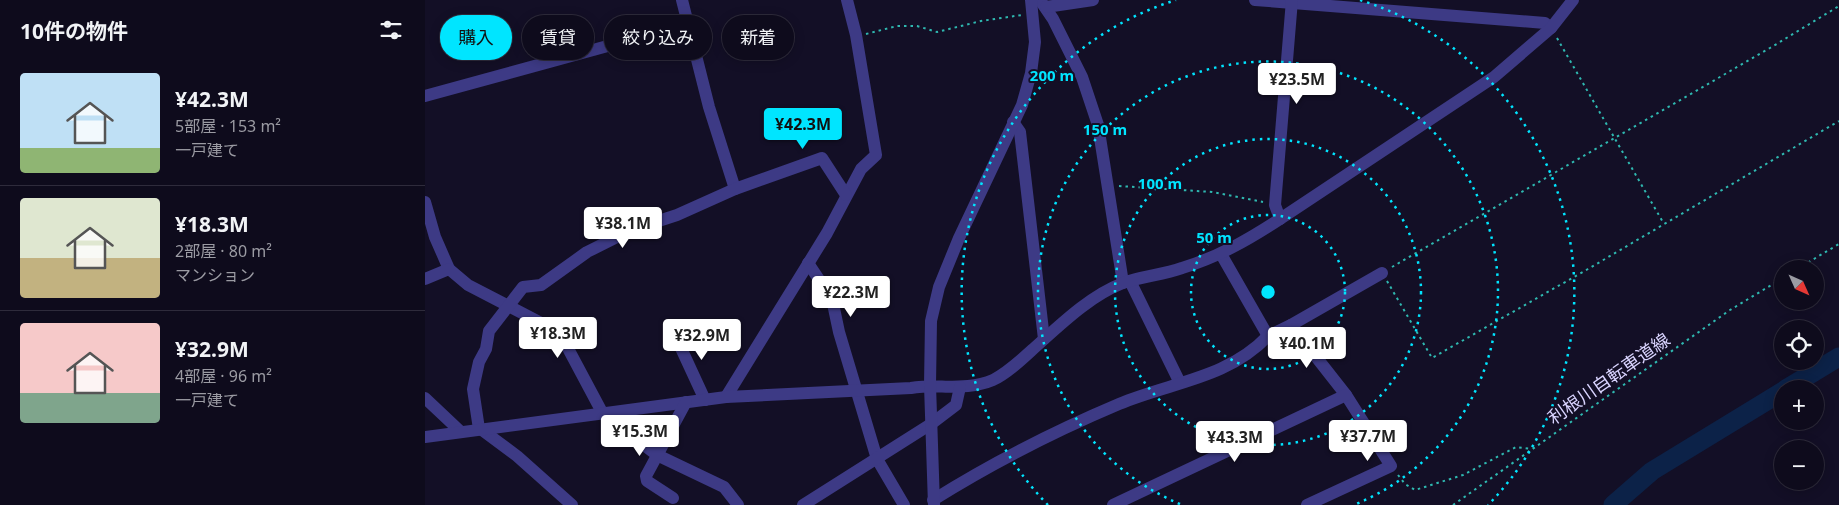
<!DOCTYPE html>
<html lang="ja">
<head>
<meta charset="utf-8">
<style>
  :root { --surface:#0e0b1c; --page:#171425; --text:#f1f3f6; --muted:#9b9ba3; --line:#2e2b3b; --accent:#00e5ff }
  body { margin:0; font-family:"Noto Sans","Noto Sans JP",sans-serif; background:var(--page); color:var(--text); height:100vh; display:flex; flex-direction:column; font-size:19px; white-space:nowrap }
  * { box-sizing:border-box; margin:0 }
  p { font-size:16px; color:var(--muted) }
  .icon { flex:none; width:28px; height:28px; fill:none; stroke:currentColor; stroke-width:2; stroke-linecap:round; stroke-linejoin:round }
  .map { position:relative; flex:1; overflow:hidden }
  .side { display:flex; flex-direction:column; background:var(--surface); width:425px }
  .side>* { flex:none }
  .top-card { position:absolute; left:15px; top:15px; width:475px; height:45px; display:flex; gap:10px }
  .needle { width:32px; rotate:135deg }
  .tools { position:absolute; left:1349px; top:260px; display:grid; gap:10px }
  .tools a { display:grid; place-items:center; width:50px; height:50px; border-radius:50%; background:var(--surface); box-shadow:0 2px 12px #0003,0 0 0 1px var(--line); font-size:25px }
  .price { position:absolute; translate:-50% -42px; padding:0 11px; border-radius:5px; background:#fff; color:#222; font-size:16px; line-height:32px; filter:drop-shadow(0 1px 2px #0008) }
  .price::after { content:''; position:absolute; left:50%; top:30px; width:15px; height:11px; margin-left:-8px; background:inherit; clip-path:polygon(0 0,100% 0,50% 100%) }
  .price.active { background:var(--accent); color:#111 }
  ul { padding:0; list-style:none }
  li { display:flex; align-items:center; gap:15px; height:125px; padding:0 20px }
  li+li { border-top:1px solid var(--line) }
  li span { display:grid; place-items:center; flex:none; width:140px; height:100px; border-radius:5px; color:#555 }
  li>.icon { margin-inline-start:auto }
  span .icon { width:60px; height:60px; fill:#fffc; stroke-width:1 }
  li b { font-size:21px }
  h2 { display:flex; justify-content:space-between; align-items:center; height:60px; padding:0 20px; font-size:21px }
  .pill { padding:0 18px; border-radius:22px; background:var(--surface); box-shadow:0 2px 12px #0003,0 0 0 1px var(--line); font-size:18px; line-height:45px }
  .pill.active { background:var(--accent); color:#111 }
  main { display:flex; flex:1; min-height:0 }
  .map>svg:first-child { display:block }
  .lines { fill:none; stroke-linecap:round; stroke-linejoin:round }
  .river { stroke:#0c2248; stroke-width:19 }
  .path { stroke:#2fb8b0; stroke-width:2; stroke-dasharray:2.5 4; stroke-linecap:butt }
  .minor { stroke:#3d3a85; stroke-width:12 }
  .ring { fill:none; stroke:#00e5ff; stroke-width:2.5; stroke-dasharray:2.5 5 }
  .labels { text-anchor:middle; stroke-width:4; stroke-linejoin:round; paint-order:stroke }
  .street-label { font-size:18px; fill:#d9d4ff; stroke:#130f26 }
  .centre { fill:#00e5ff; stroke:#130f26; stroke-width:2.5 }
  .ring-label { font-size:15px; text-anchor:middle; font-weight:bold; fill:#00e5ff; stroke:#130f26; stroke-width:4; stroke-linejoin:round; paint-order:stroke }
</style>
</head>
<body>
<main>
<section class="side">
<h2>10件の物件<svg class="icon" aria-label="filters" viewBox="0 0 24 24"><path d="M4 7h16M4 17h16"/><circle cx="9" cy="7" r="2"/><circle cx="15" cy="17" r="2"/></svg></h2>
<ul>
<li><span style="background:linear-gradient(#bfe0f5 75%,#8fb573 0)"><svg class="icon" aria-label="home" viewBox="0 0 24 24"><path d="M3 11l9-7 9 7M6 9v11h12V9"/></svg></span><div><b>¥42.3M</b><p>5部屋 · 153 m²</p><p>一戸建て</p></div></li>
<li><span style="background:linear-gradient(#dfe7d0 60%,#c2b280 0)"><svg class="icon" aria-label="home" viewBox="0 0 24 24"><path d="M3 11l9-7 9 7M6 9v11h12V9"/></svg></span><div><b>¥18.3M</b><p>2部屋 · 80 m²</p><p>マンション</p></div></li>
<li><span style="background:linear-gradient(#f6c9c9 70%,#7fa58c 0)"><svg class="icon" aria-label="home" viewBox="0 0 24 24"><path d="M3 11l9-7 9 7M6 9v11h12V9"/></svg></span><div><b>¥32.9M</b><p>4部屋 · 96 m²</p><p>一戸建て</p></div></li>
</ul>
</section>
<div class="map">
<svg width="1414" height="505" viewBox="0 0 1414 505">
  <rect width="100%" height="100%" fill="#130f26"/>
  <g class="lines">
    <g class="river">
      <polyline points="1361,389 1414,357"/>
      <polyline points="1188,505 1227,471 1358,391"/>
    </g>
    <g class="path">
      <polyline points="441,34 472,26 492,26 512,32 556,21 597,15"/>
      <polyline points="1132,38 1239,224"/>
      <polyline points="694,186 787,192 838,202"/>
      <polyline points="967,267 1345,48 1414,6"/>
      <polyline points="1372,269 1414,244"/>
      <polyline points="962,281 1007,358 1163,269 1414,121"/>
      <polyline points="973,475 980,484 990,490 1038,475 1091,447 1107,449"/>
      <polyline points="1028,505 1305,310 1358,278"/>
    </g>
    <g class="minor">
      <polyline points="257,0 284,107 310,189"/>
      <polyline points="615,0 628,19 657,77 673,125 698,283"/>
      <polyline points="830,0 1120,23 1126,28"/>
      <polyline points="621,7 668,0"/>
      <polyline points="0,96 263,24"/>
      <polyline points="588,122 595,132 619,339"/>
      <polyline points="0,202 10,237 24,269"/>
      <polyline points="855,219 850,205 867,0"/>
      <polyline points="796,254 843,336 866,325 957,273"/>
      <polyline points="383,263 407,299 414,332 452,459 479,505"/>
      <polyline points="0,279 24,269 43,285 122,326 138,339 178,414 232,455 299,487 313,505"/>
      <polyline points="705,281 755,383"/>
      <polyline points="866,325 921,395 966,466 882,505"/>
      <polyline points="249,333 280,400"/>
      <polyline points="301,397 402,233 436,169 451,155 431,35 422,0"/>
      <polyline points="0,398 36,432"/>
      <polyline points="54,429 48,389 54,362 61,349 64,331 98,287 116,285 162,252 206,230 252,215 310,189 397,158 421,195"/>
      <polyline points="57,430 92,456 147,505"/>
      <path d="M0,437L301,397L486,388C512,384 542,391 568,380C582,373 595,361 607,350C634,326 664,296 698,283C717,276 738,275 757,268C793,257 823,240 855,219L1069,77L1126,28L1148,0"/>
      <polyline points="248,498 222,481 221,476 261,402"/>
      <path d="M508,500C567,463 630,431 694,404C746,382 802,379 843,336"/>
      <polyline points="378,505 506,424 531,405 535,387"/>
      <polyline points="509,505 505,385 506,321 514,287 534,238 597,105 606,73 610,42 606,0"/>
      <polyline points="688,505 921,395"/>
    </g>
  </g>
  <g class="ring">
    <circle cx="843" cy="292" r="77"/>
    <circle cx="843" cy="292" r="153"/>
    <path d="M755 504A230 230 0 1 1 931 504"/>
    <path d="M623 505A306 306 0 0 1 751 0M935 0A306 306 0 0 1 1063 505"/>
  </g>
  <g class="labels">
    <g class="street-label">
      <text transform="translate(1184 379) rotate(-35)" y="6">利根川自転車道線</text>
    </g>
  </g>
  <circle cx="843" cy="292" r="8" class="centre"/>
  <g class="ring-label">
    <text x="627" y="81">200 m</text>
    <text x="680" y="135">150 m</text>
    <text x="735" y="189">100 m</text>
    <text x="789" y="243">50 m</text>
  </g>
</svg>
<div class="tools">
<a><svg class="needle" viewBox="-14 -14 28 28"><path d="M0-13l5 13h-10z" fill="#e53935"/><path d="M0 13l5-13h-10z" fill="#9b9ba3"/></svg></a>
<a><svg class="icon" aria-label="locate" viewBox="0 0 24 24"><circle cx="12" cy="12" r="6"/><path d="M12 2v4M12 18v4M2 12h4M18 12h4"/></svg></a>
<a>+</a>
<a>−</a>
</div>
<b class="price" style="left:872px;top:105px">¥23.5M</b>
<b class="price active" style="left:378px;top:150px">¥42.3M</b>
<b class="price" style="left:198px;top:249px">¥38.1M</b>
<b class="price" style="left:426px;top:318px">¥22.3M</b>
<b class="price" style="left:133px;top:359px">¥18.3M</b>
<b class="price" style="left:277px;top:361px">¥32.9M</b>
<b class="price" style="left:882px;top:369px">¥40.1M</b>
<b class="price" style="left:215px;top:457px">¥15.3M</b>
<b class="price" style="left:943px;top:462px">¥37.7M</b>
<b class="price" style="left:810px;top:463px">¥43.3M</b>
<div class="top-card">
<a class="pill active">購入</a>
<a class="pill">賃貸</a>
<a class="pill">絞り込み</a>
<a class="pill">新着</a>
</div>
</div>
</main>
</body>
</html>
